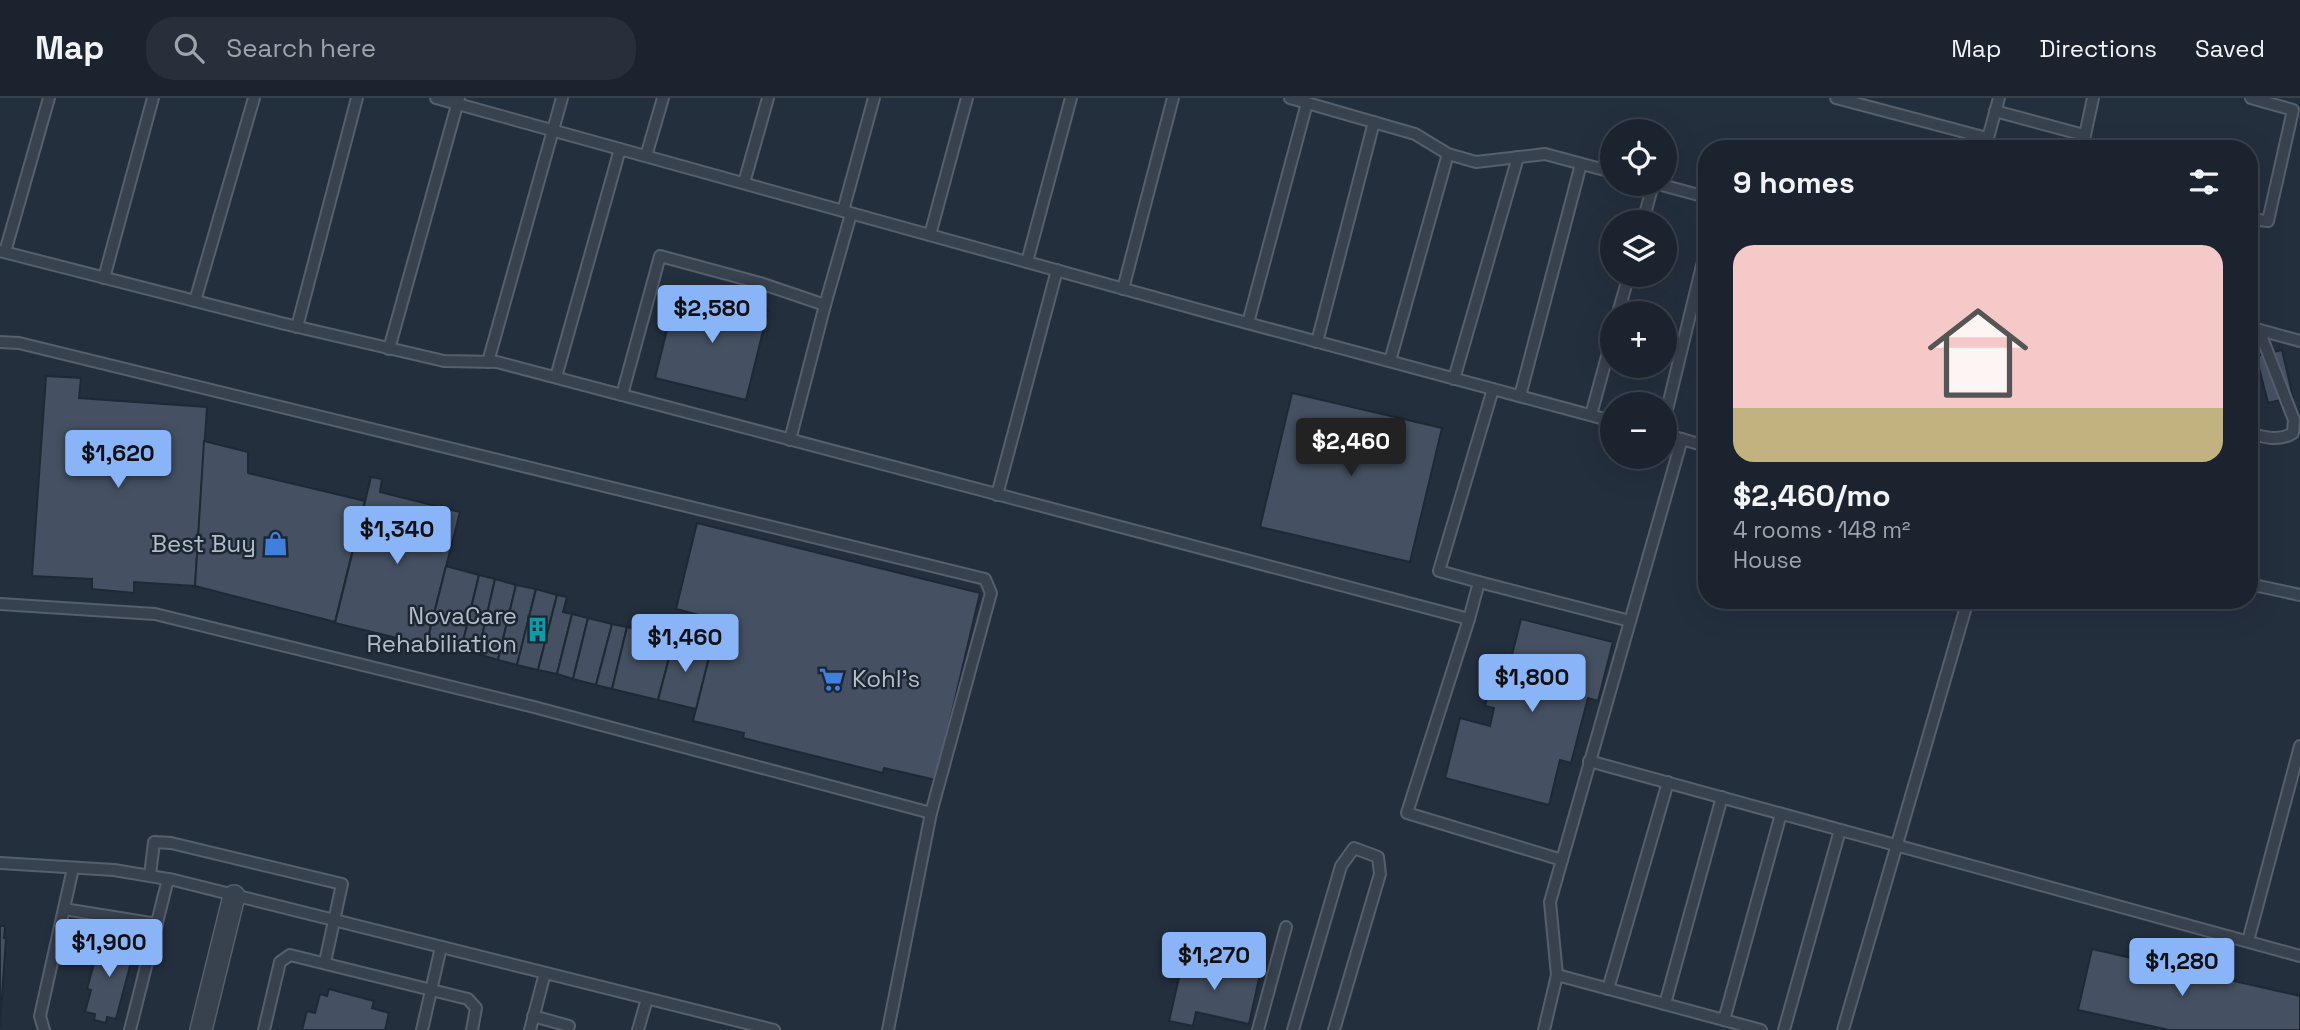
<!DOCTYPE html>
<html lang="en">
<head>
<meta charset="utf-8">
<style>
  :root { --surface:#1b232e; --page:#282f3a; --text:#f1f3f6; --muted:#a0a4aa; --line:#39404a; --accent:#8ab4f8 }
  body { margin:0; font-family:"Space Grotesk",sans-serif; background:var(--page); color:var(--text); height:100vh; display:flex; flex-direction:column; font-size:26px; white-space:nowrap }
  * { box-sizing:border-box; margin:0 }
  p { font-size:23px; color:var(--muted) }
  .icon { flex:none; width:38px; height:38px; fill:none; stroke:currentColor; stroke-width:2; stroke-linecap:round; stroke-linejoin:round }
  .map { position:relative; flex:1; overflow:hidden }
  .details { position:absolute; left:1698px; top:42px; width:560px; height:469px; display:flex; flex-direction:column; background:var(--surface); border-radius:28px; box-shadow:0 7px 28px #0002,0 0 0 2px var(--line) }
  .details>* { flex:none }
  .buttons { position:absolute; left:1600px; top:21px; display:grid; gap:14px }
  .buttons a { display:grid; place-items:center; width:77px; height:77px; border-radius:50%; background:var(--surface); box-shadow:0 7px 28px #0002,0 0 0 2px var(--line); font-size:35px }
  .price { position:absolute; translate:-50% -60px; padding:0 16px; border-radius:7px; background:var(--accent); color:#111; font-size:23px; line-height:46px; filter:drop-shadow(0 2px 4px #0008) }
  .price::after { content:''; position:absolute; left:50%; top:42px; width:21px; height:16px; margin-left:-10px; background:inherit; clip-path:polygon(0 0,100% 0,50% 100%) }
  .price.on { background:#222; color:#fff }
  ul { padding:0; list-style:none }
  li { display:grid; align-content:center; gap:14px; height:371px; padding:0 35px }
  li span { display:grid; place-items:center; height:217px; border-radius:21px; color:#555 }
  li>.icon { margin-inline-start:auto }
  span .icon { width:126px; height:126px; fill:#fffc; stroke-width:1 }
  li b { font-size:30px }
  h2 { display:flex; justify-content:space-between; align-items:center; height:84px; padding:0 35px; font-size:30px }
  header { display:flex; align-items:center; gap:42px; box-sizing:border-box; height:98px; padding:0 35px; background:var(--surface); border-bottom:2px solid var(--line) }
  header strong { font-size:33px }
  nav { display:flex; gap:38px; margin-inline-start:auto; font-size:24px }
  .search { width:490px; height:63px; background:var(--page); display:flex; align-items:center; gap:18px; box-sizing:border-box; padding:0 24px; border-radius:28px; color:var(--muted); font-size:26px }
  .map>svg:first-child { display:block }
  .building { fill:#455162; stroke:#1f2835; stroke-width:2 }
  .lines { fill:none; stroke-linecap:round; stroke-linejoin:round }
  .service-casing { stroke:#565f6c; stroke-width:14 }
  .minor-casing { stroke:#565f6c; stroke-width:24 }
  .service { stroke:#38414e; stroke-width:10 }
  .minor { stroke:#38414e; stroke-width:21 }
  .labels { text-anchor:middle; stroke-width:5; stroke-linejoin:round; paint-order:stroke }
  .poi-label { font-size:24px; fill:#b4bcc9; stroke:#1d2633; text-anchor:end }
</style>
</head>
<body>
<header>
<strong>Map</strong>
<div class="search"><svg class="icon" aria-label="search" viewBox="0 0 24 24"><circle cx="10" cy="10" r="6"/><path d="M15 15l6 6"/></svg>Search here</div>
<nav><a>Map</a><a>Directions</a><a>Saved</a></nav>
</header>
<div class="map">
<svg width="2300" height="932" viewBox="0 0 2300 932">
  <rect width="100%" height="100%" fill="#242f3e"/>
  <g class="building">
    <polygon points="677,191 768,213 746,302 655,280"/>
    <polygon points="2282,252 2293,299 2268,305 2256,258"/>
    <polygon points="46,278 81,280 79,300 207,309 195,488 134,484 134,495 92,491 92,481 32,478"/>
    <polygon points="1292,295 1442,330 1410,464 1260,429"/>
    <polygon points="204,343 248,354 248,375 365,403 335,524 195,488"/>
    <polygon points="371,379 382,381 380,394 460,414 426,547 335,525"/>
    <polygon points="697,425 980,495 936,682 884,670 883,675 743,640 744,635 693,623 718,522 676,511"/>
    <polygon points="446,468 479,477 461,552 427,544"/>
    <polygon points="479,477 495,481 478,556 461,552"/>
    <polygon points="495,481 516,487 498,562 478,556"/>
    <polygon points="516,487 536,491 517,567 498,562"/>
    <polygon points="536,491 557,497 538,572 517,567"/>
    <polygon points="557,497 567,499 563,514 572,516 557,576 538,572"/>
    <polygon points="572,516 588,520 573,581 557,576"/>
    <polygon points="588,520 612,526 596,587 573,581"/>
    <polygon points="1521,521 1613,544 1598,603 1588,600 1571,665 1560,662 1549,707 1445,680 1460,620 1490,628 1494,610 1485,608 1492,581 1505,585"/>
    <polygon points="612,526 627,529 612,591 596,587"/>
    <polygon points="627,529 674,541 658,602 612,591"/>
    <polygon points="674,541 711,551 696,611 658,602"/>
    <polygon points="0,828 5,828 4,840 6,840 0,928"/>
    <polygon points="101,840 135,849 116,921 107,919 106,925 94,922 95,916 85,914 91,892 87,891"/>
    <polygon points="2092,851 2300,898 2300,932 2169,932 2078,912"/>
    <polygon points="1184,858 1260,876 1249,926 1196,914 1193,928 1169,923"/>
    <polygon points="329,891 374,903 372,910 389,915 385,932 302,932 307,913 315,915 320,896 327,898"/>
  </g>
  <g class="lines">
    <defs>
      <g id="service">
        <polyline points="436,0 1225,219 1612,323"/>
        <polyline points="1290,0 1415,36 1448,56 1476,64 1545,56 1612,74"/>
        <polyline points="1836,0 1987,40"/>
        <polyline points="1995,13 2084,37"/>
        <polyline points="1985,51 1999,0"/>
        <polyline points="2082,51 2093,0"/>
        <polyline points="646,58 663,0"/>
        <polyline points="744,85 768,0"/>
        <polyline points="1658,86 1706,99"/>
        <polyline points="843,113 874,0"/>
        <polyline points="2249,121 2268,123 2293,12 2251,0"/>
        <polyline points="1643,124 1653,86"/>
        <polyline points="930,137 967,0"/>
        <polyline points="0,153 281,225 444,263 497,264 1469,521 1479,484 1630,523"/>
        <polyline points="5,154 49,0"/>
        <polyline points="1027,164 1071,0"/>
        <polyline points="104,180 153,0"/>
        <polyline points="1123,191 1173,0"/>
        <polyline points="195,203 254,0"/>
        <polyline points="825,207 851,116"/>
        <polyline points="1618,215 1629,177"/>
        <polyline points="1248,225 1307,5"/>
        <polyline points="297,229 357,0"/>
        <polyline points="2249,229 2300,243"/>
        <polyline points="0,244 19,245 985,481 991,495 931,715"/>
        <polyline points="1317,244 1374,24"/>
        <polyline points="389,251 459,0"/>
        <polyline points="1390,263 1448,56"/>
        <polyline points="488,264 562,0"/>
        <polyline points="556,279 620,51"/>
        <polyline points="1454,281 1518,59"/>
        <polyline points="622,297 660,158 760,185 825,207 790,342"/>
        <polyline points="1520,298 1581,66"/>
        <polyline points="1591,317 1612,240"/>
        <polyline points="1664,324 1706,151"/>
        <path d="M2249,335C2263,339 2279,344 2293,335L2294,322L2259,232"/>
        <polyline points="1664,336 1706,348"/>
        <polyline points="997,397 1057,172"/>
        <polyline points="1479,484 1439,473 1493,291"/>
        <polyline points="2249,486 2300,497"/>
        <polyline points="0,506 155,516 534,609 931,715 888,932"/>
        <polyline points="1469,521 1407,715 1562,762"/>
        <polyline points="1589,663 2300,858"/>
        <polyline points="0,765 114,772 174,782 774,932"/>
        <polyline points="150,777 154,744 171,745 342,786 325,864"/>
        <polyline points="64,811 157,826"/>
        <polyline points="2248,843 2300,648"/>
        <polyline points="1557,877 1761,932"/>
        <polyline points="1608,891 1668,684"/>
        <polyline points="1665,906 1722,699"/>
        <polyline points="533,918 569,928"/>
        <polyline points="1724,922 1781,716"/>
        <polyline points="44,932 40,918 73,770"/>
        <polyline points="130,932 168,781"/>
        <polyline points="264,932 280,864 290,857 468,901 476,910 472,932"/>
        <polyline points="422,932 441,849"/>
        <polyline points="530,932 545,875"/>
        <polyline points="638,932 647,901"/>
        <polyline points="1258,932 1286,829"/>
        <polyline points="1293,932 1341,768 1354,750 1378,759 1380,776 1334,932"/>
        <polyline points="1544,932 1557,877 1550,804 1682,341"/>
        <polyline points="1784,932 1840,732"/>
        <polyline points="1843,932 1968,502"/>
      </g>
      <polyline id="minor" points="201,932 234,798"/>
    </defs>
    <use href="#service" class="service-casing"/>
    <use href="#minor" class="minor-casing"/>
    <use href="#service" class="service"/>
    <use href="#minor" class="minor"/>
  </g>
  <defs>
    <symbol id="shop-bare" viewBox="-9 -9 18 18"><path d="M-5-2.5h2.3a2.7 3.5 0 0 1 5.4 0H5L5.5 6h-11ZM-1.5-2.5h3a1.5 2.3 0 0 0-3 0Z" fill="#3f7fe0" stroke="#1d2633" stroke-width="2.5" paint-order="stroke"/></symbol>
    <symbol id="building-bare" viewBox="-9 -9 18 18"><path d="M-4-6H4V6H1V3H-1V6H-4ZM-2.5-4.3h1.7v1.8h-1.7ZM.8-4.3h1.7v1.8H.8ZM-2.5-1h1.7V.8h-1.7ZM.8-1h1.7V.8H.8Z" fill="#0f9aa8" stroke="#1d2633" stroke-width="2.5" paint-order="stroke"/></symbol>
    <symbol id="supermarket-bare" viewBox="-9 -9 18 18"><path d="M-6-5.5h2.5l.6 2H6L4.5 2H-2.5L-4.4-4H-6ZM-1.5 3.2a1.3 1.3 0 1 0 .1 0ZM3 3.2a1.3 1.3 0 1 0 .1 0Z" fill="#3f7fe0" stroke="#1d2633" stroke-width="2.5" paint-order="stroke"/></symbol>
  </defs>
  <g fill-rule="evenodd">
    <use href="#shop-bare" x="258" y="428" width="35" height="35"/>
    <use href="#building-bare" x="520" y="514" width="35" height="35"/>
    <use href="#supermarket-bare" x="814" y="564" width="35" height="35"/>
  </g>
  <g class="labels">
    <g class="poi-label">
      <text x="256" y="454">Best Buy</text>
      <text x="517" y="526">NovaCare<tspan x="517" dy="28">Rehabiliation</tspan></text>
      <text x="852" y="589" text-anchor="start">Kohl's</text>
    </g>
  </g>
</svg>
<div class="buttons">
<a><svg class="icon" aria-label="locate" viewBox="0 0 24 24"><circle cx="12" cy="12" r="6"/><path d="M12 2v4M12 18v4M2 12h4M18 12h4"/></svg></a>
<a><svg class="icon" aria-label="layers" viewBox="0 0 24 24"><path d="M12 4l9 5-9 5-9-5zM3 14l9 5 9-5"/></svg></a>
<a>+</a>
<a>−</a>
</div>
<b class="price" style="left:712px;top:247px">$2,580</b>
<b class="price on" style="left:1351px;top:380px">$2,460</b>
<b class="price" style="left:118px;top:392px">$1,620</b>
<b class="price" style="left:397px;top:468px">$1,340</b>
<b class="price" style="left:685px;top:576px">$1,460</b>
<b class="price" style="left:1532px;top:616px">$1,800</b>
<b class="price" style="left:109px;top:881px">$1,900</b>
<b class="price" style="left:1214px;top:894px">$1,270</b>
<b class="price" style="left:2182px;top:900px">$1,280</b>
<section class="details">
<h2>9 homes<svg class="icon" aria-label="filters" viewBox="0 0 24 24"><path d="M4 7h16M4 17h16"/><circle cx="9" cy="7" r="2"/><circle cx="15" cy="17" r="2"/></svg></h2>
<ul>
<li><span style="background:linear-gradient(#f6c9c9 75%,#c2b280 0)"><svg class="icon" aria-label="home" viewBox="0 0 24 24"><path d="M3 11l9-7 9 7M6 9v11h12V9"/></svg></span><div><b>$2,460/mo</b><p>4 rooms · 148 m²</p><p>House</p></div></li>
</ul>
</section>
</div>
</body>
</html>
